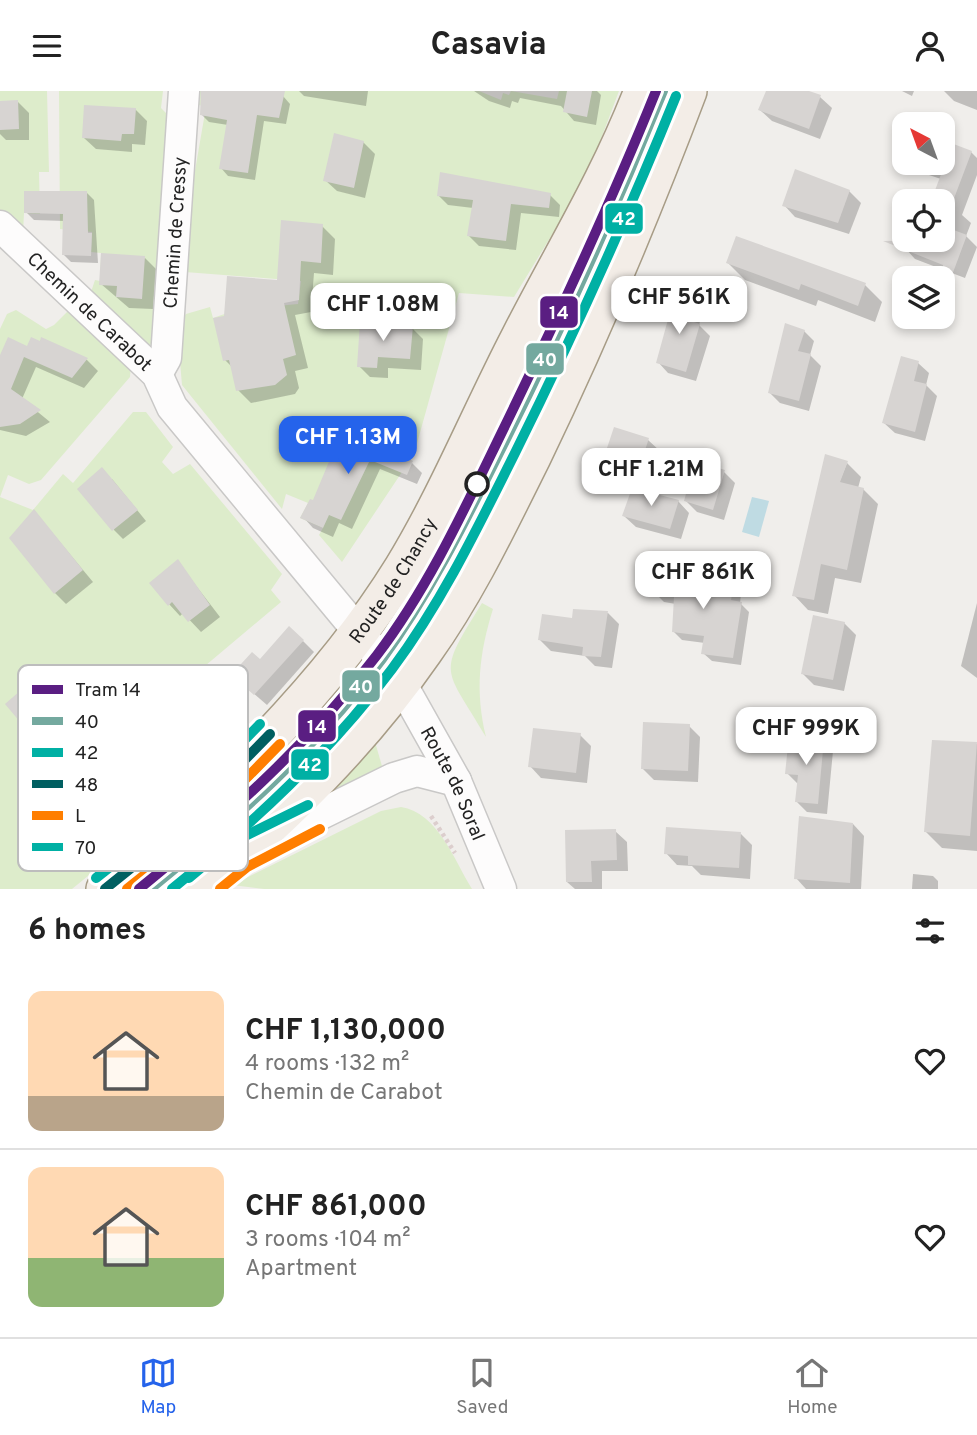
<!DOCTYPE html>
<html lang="en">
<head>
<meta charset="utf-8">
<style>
  :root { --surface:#fff; --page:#f6f6f6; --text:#222; --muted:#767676; --line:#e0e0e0; --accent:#2563eb }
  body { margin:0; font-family:Overpass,sans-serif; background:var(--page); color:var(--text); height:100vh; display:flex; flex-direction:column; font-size:26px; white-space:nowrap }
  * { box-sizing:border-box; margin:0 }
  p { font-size:23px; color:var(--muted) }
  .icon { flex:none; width:38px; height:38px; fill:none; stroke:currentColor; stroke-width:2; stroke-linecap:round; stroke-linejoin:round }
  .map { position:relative; height:798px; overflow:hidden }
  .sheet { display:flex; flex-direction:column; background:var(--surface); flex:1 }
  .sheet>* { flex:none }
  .needle { width:46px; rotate:319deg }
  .tools { position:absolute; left:892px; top:21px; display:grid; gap:14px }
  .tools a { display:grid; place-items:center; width:63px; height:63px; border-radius:14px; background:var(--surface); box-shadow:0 4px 10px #0003; font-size:35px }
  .price { position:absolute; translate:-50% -60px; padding:0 16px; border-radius:14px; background:#fff; color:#222; font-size:23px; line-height:46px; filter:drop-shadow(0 2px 4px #0008) }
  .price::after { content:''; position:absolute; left:50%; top:42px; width:21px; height:16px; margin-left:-10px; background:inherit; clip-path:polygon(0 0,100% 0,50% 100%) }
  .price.selected { background:var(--accent); color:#fff }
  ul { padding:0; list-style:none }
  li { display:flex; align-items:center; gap:21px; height:175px; padding:0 28px }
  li+li { border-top:2px solid var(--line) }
  li span { display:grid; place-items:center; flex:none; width:196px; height:140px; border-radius:14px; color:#555 }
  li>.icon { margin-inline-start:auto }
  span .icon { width:84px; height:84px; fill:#fffc; stroke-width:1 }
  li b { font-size:30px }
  h2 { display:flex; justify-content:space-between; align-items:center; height:84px; padding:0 28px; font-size:30px }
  header { display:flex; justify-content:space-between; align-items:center; height:91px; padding:0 28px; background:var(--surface); font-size:32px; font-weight:700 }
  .tab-bar { display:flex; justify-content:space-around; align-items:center; height:98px; border-top:2px solid var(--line); background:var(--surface); font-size:19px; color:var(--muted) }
  .tab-bar a { display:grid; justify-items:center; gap:4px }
  .tab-bar .selected { color:var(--accent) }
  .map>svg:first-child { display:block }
  .grass { fill:#ddeccb }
  .water { fill:#bfdbe3 }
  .shadow { fill:#0003 }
  .building { fill:#d7d4d2 }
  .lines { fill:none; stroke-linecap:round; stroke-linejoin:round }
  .minor-casing { stroke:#c9c8c7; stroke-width:33 }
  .major-casing { stroke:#a79c86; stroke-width:40 }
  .path { stroke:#dccecd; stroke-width:4.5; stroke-dasharray:3.5 3.5; stroke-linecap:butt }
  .minor { stroke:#fdfcfc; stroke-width:30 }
  .major { stroke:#f3ede7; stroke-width:37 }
  .bus-1-casing { stroke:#fff; stroke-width:16 }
  .bus-2-casing { stroke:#fff; stroke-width:16 }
  .bus-3-casing { stroke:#fff; stroke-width:16 }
  .bus-4-casing { stroke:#fff; stroke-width:16 }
  .bus-5-casing { stroke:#fff; stroke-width:16 }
  .bus-1 { stroke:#74a99f; stroke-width:10 }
  .bus-2 { stroke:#00b0a4; stroke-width:10 }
  .bus-3 { stroke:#005f61; stroke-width:10 }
  .bus-4 { stroke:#ff7e00; stroke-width:10 }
  .bus-5 { stroke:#00b0a4; stroke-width:10 }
  .tram-1-casing { stroke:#fff; stroke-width:16 }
  .tram-1 { stroke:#5a1e82; stroke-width:10 }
  .stop-dot { fill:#fff; stroke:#222; stroke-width:3.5 }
  .labels { text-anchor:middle; stroke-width:5; stroke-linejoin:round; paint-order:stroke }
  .street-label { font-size:19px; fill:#222; stroke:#fff }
  .key { fill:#fff; stroke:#bdbdbd; stroke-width:2 }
  .key-label { font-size:19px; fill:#222 }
  .line-badge { stroke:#fff; stroke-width:2.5 }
  .badge-label { font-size:19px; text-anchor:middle; font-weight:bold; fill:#fff }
</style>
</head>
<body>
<header><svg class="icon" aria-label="menu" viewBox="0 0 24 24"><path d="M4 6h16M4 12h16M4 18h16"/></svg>Casavia<svg class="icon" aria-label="person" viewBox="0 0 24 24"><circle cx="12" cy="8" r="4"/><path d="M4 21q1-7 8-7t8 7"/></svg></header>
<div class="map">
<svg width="977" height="798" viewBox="0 0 977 798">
  <rect width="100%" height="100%" fill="#f0eeeb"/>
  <g class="grass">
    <polygon points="0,0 47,0 49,81 39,81 40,123 24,122 23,142 0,120"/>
    <polygon points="59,0 163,0 161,17 171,27 154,254 144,253 90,204 95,189 100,190 101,162 91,161 92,141 60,138"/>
    <polygon points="200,0 479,0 501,9 503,2 509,4 511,0 557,8 559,0 619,0 586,88 514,206 459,202 414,363 342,471 319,444 323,437 300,427 308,412 286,403 282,418 182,294 177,235 186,223 210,216 213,227 236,219 298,213 301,190 185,181 192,97 206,16 199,14"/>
    <polygon points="72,216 131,273 130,286 41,389 29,393 8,384 0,406 33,419 63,383 73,392 133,321 146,321 173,356 162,371 173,383 190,373 282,483 271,499 281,511 174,601 222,659 185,706 72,798 0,798 0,238 7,223 16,219 46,238 54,234"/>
    <path d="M482,512L493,518C479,563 475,600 486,646C444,574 436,586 482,512Z"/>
    <polygon points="373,644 384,682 310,718"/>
    <path d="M401,716C438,722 454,769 472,798H264L232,794L381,720Z"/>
  </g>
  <polygon class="water" points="752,406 769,410 759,446 742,441"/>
  <g class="shadow">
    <polygon points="203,0 254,0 283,5 290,13 286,33 264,30 255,89 228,85 221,77 228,34 209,31 202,24"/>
    <polygon points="299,0 368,0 366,15 304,5"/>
    <polygon points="474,0 597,0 601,4 596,34 574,30 561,15 520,7 518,12 512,10 510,17 489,10"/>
    <polygon points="767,0 804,0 820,6 832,17 820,48 772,30 760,19"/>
    <polygon points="902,0 914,0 912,5"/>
    <polygon points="944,0 977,0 977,19 954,10"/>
    <polygon points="18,11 29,22 29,49 6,49 0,43 0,12"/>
    <polygon points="135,18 147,30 145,54 132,53 132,61 96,58 84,47"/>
    <polygon points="363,51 375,63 365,107 337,100 325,89"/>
    <polygon points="971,61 977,67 977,84 962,124 971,132 966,145 977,156 965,187 915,168 905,157 908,149 943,149 943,110 932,110 941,88 926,83 916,72 943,72"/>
    <polygon points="849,100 861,112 849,143 795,126 784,114"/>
    <polygon points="86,101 94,109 98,172 71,171 63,163 65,130 34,129 26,121"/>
    <polygon points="438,104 550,104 560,114 559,126 521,122 516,159 479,155 469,145 473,117 448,114"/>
    <polygon points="322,135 335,148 333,184 314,182 311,221 295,224 308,277 295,280 299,297 295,303 251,312 238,299 233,277 225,269 225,226 278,191"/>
    <polygon points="145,167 156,178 153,218 129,217 101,193"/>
    <polygon points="728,172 865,194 882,211 875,231 818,209 816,215 745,189"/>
    <polygon points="692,210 703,220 699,234 710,245 696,290 668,282 658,271"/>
    <polygon points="412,237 423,248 421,279 388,277 388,287 370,286 359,275"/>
    <polygon points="804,240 814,250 810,264 821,275 809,320 780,312 770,302"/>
    <polygon points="42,249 87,269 98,280 84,297 36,276 22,308 50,331 26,345 0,339 0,269"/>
    <polygon points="918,272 929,282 926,294 937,305 925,350 895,342 884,332"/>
    <polygon points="344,339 412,372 422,382 417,393 380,378 352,438 339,432 333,446 313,437 303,426 314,411"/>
    <polygon points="648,349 660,360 646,402 678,410 689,422 681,448 636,436 624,425 634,396 613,389 602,377"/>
    <polygon points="847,372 861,386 858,397 863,398 878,413 861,492 835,487 828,523 808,519 794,504"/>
    <polygon points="724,381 735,392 724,429 697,421 686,410"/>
    <polygon points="112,388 146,430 123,448 114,439"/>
    <polygon points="34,420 93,491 66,513 55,502"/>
    <polygon points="177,470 220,526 201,541 183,522 180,525 169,513"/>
    <polygon points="733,494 741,503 740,512 749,521 741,574 712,570 703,562 705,552 682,549 674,541 676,513 664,511 656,503"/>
    <polygon points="977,512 977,587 961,575"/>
    <polygon points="608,522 619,533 612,577 595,575 585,565 551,560 540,549 574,529"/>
    <polygon points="844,532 856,544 844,600 814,594 803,583"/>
    <polygon points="303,550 314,561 267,614 245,595 260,571"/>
    <polygon points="689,635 700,646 698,691 654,689 642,677"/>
    <polygon points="580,644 591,655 587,692 541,687 530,675"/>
    <polygon points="823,650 833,660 827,723 807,721 797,711 798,693 787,682"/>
    <polygon points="933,651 977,653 977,760 942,757 925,740"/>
    <polygon points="853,733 864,745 861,798 806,798 796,787"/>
    <polygon points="615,740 627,751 628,780 602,780 602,798 575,798 567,791"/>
    <polygon points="741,743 752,754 750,788 701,784 692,775 677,774 666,762"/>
    <polygon points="913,783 933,785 938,790 938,798 912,798"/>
  </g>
  <g class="building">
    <polygon points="201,0 285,0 279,27 257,24 248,82 219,78 227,29 200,24"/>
    <polygon points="567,0 592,0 587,26 563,21"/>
    <polygon points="766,0 809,0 821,4 809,38 758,19"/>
    <polygon points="18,9 19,38 0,39 0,10"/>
    <polygon points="84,14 136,17 134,43 122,43 121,50 82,47"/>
    <polygon points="334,42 364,50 354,97 323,90"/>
    <polygon points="943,49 972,60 953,110 931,110 943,78"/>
    <polygon points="795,78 850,99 838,132 782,115"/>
    <polygon points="440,81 551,102 549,117 511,113 506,150 467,145 473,109 437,105"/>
    <polygon points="24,100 87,100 88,142 92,142 91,165 62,164 63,123 24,122"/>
    <polygon points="281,129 323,133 321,172 301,170 299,209 284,212 296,264 283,268 287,284 275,294 236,300 229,269 223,270 213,227 224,225 227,185 277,189"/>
    <polygon points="943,135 967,144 945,203 943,174 883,150 943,149"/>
    <polygon points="736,145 866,192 858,215 801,193 799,199 726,172"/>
    <polygon points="101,162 145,165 142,208 116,206 117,195 99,194"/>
    <polygon points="675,203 693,208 688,229 700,233 686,281 656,272"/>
    <polygon points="360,231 413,235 410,268 378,266 377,277 357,276"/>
    <polygon points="785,232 805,239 798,260 811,263 799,310 768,302"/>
    <polygon points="8,246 27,255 31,246 40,250 41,246 88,267 72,287 24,266 11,298 41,319 20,333 0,336 0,264"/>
    <polygon points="901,265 919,270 914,290 927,293 915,341 882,332"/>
    <polygon points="614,336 649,347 635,390 600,378"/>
    <polygon points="343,337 413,370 407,384 370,369 341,429 329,424 323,437 300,427 310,408 313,409"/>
    <polygon points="825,363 848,370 840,391 864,397 847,479 821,473 814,509 792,505"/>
    <polygon points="695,370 725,379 713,419 684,410"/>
    <polygon points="102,376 138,419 112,440 77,398"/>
    <polygon points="632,397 679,409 670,438 622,425"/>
    <polygon points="34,418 83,479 54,503 9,447"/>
    <polygon points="178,468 210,514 188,531 172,511 168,515 149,492"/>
    <polygon points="657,480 734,493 731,509 742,511 733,567 701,563 704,545 672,541 674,506 654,504"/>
    <polygon points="573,518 608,520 601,566 582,565 583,556 538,549 542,523 572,527"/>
    <polygon points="813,524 845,531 833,589 801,583"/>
    <polygon points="289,535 304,549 254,604 231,584 252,561 260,568"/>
    <polygon points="36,586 71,633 42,657 5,613"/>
    <polygon points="643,631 690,633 688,680 641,678"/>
    <polygon points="533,637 581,642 576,682 528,676"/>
    <polygon points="789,645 824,648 818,713 795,711 798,684 785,683"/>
    <polygon points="932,649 977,651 970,745 924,741"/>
    <polygon points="799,725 853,732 850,792 794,788"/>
    <polygon points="666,736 741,741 739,777 688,774 688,765 664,763"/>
    <polygon points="616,738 617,769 591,770 592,791 566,791 565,739"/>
  </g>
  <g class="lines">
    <defs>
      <g id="minor">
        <path id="s1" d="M0,135L157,283L172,316L401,592L456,690L501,798"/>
        <path id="s2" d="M157,283L166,267L184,0"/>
        <polyline points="260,753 394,687 417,680 456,690"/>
        <path d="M150,798C235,730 317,656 382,568C433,498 470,420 509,342C564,230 617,117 663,0"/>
      </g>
      <g id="major">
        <path id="s3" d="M105,798C211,712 331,594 403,477C448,403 480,323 520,246C563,162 608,90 643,0"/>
        <path d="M198,798C282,728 361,651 424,560C467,500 499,432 532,366C590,246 641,124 688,0"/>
      </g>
    </defs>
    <use href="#minor" class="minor-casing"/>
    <use href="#major" class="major-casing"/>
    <polyline class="path" points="431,725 455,762"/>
    <use href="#minor" class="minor"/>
    <use href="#major" class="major"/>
    <defs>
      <path id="bus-1" d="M150,798C235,729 317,656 382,568C431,501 467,426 504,352C562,236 615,119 663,0"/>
      <path id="bus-2" d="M172,798C253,732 330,661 392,578C442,511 478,436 515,362C573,245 627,126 676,5"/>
      <polyline id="bus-3" points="105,798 167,748 270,643"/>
      <g id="bus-4">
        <polyline points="127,798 177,758 280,653"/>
        <polyline points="220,798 247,776 320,738"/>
      </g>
      <g id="bus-5">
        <polyline points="96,787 158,738 260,633"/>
        <polyline points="189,787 231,752 308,714"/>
      </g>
    </defs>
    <use href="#bus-1" class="bus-1-casing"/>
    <use href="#bus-2" class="bus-2-casing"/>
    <use href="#bus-3" class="bus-3-casing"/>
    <use href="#bus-4" class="bus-4-casing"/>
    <use href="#bus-5" class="bus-5-casing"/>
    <use href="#bus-1" class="bus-1"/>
    <use href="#bus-2" class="bus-2"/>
    <use href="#bus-3" class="bus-3"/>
    <use href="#bus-4" class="bus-4"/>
    <use href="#bus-5" class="bus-5"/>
    <defs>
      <path id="tram-1" d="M139,798C225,728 309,653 377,564C428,497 464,419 501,343C556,230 609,117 656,0"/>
    </defs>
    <use href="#tram-1" class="tram-1-casing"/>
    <use href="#tram-1" class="tram-1"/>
  </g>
  <circle class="stop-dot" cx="477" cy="393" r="11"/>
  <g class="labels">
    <g class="street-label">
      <text dy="7" stroke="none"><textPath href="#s2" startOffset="144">Chemin de Cressy</textPath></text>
      <text dy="7" stroke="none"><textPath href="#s1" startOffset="124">Chemin de Carabot</textPath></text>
      <text dy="7" stroke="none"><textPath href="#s3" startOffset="424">Route de Chancy</textPath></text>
      <text dy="7" stroke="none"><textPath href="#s1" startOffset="724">Route de Soral</textPath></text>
    </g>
  </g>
  <rect x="18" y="574" width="230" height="206" rx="10" class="key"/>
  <rect x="32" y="594" width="31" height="9" fill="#5a1e82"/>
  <rect x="32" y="626" width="31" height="8" fill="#74a99f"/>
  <rect x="32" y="657" width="31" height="9" fill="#00b0a4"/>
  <rect x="32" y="689" width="31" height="8" fill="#005f61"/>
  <rect x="32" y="720" width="31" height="9" fill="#ff7e00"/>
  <rect x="32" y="752" width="31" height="8" fill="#00b0a4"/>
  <g class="key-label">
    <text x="75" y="605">Tram 14</text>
    <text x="75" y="637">40</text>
    <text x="75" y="668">42</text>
    <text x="75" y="700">48</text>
    <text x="75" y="731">L</text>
    <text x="75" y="763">70</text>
  </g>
  <g class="line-badge">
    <rect x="604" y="111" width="40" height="33" rx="7" fill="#00b0a4"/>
    <rect x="539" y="204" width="40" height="34" rx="7" fill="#5a1e82"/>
    <rect x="525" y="251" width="40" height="34" rx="7" fill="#74a99f"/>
    <rect x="341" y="578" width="40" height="34" rx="7" fill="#74a99f"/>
    <rect x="297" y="618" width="40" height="34" rx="7" fill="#5a1e82"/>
    <rect x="290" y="657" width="40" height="33" rx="7" fill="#00b0a4"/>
  </g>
  <g class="badge-label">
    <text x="624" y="134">42</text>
    <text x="559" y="228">14</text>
    <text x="545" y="275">40</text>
    <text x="361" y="602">40</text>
    <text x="317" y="642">14</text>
    <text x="310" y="680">42</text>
  </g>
</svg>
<div class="tools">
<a><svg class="needle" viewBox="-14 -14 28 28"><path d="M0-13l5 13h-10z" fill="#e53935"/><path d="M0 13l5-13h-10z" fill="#767676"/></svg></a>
<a><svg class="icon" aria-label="locate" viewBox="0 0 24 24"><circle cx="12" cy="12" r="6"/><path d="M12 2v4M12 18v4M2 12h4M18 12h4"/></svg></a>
<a><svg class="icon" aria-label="layers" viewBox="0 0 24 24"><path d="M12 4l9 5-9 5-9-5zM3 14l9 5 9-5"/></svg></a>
</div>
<b class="price" style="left:679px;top:245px">CHF 561K</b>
<b class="price" style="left:383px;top:252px">CHF 1.08M</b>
<b class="price selected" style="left:348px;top:385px">CHF 1.13M</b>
<b class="price" style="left:651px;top:417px">CHF 1.21M</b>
<b class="price" style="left:703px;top:520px">CHF 861K</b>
<b class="price" style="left:806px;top:676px">CHF 999K</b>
</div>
<section class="sheet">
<h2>6 homes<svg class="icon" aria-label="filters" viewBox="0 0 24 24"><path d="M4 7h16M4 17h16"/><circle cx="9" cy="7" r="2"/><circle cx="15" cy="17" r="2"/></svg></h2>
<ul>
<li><span style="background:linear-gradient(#ffd9b3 75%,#b9a48a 0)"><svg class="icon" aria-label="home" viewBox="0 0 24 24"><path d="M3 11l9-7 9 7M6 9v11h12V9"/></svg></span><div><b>CHF 1,130,000</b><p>4 rooms · 132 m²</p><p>Chemin de Carabot</p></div><svg class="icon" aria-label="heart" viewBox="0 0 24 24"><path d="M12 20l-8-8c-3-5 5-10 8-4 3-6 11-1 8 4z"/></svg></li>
<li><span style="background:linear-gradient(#ffd9b3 65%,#8fb573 0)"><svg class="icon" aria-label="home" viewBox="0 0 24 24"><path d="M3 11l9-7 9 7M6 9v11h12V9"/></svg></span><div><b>CHF 861,000</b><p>3 rooms · 104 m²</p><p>Apartment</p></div><svg class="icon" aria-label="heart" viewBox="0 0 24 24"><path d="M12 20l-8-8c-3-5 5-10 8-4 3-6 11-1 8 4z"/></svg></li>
</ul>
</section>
<nav class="tab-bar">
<a class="selected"><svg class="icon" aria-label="map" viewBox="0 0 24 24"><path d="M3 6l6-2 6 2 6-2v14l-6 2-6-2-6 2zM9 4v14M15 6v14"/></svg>Map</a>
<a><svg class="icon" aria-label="saved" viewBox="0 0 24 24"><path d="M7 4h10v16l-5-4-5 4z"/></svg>Saved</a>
<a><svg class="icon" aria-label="home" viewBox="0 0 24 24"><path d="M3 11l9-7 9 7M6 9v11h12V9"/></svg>Home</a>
</nav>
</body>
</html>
